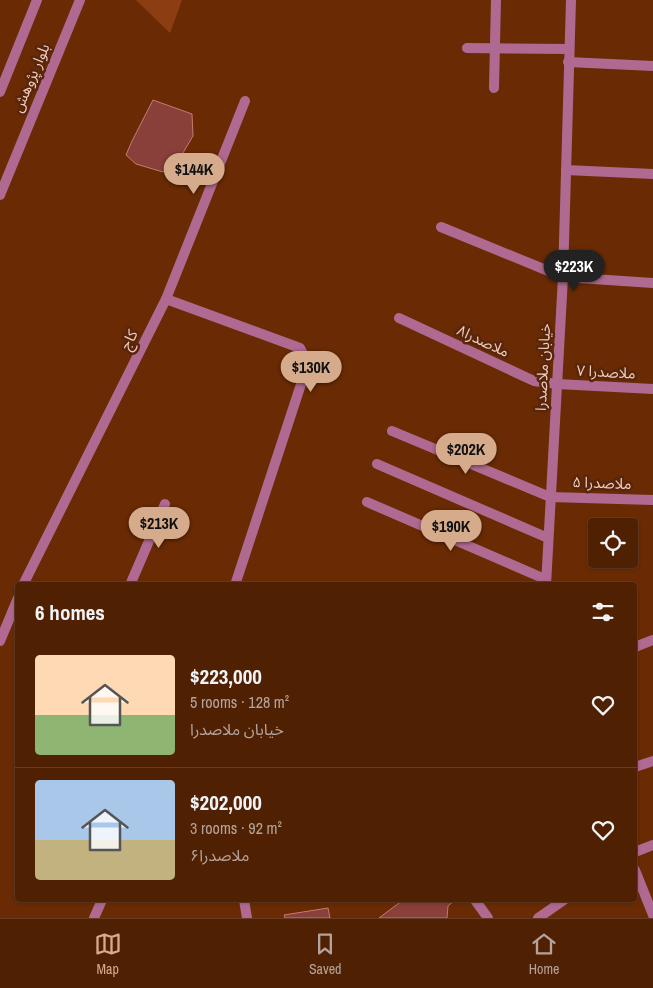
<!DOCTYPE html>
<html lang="en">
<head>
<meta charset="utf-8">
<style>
  :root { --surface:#502003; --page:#5a2d12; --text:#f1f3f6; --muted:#b4a39a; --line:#673e25; --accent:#d6ab8b }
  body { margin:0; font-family:"Archivo Narrow","Noto Sans Arabic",sans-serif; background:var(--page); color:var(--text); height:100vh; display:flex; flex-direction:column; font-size:19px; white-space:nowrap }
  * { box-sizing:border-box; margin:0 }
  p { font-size:16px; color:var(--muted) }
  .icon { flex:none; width:28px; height:28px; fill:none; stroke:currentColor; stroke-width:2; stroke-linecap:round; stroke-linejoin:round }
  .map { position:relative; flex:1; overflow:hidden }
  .panel { position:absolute; left:15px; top:582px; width:622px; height:320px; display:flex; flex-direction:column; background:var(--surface); border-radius:5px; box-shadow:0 1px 4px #0004,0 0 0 1px var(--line) }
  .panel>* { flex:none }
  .fabs { position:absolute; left:588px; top:518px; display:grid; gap:10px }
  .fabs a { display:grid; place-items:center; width:50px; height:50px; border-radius:5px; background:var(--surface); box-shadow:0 1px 4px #0004,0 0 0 1px var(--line); font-size:25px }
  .price { position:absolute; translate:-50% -42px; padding:0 11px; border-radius:18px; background:var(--accent); color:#111; font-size:16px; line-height:32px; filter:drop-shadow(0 1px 2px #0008) }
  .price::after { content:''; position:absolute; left:50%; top:30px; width:15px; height:11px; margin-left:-8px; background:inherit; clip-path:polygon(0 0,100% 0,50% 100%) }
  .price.on { background:#222; color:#fff }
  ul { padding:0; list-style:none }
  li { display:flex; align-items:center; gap:15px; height:125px; padding:0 20px }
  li+li { border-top:1px solid var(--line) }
  li span { display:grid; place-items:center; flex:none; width:140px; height:100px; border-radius:5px; color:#555 }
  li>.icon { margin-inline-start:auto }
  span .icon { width:60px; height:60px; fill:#fffc; stroke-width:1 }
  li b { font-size:21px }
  h2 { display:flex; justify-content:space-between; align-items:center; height:60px; padding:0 20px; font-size:21px }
  .tab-bar { display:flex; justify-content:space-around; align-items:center; height:70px; border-top:1px solid var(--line); background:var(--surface); font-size:14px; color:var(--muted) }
  .tab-bar a { display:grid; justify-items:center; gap:2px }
  .tab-bar .on { color:var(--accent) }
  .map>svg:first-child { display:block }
  .green { fill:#8c3e12 }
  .building { fill:#893f3a; stroke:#ca7972 }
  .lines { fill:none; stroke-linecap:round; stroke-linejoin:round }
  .minor { stroke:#b06a91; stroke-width:10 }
  .tertiary { stroke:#b06a91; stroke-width:10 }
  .labels { text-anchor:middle; stroke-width:5; stroke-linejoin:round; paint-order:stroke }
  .street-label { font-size:15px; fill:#f2cbb9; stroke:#57260c }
</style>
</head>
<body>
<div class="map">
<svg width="653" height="918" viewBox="0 0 653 918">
  <rect width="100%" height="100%" fill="#6a2b04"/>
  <polygon class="green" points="136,0 182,0 170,33"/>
  <g class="building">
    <polygon points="153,100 192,114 193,136 177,163 163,172 136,164 126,155 132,141"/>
    <polygon points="403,900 455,900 448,906 447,918 379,918"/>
    <polygon points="328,908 330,918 285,918 284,915"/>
  </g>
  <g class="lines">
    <g class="minor">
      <polyline points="467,48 569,49"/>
      <polyline points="568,62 653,66"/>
      <polyline points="494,88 496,0"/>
      <polyline points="566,170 653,174"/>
      <polyline points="441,227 563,277 653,283"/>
      <polyline points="166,299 300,348 308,363 235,585"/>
      <polyline points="399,318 534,381 557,384 653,389"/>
      <polyline points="392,431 550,497 653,500"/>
      <polyline points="377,464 548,538"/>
      <polyline points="367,502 545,579"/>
      <polyline points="23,585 166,299 245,101"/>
      <polyline points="130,585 165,504"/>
      <polyline points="546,585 563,277 571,0"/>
      <polyline points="0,641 18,598"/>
      <polyline points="635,647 653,640"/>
      <polyline points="635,767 653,761"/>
      <polyline points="635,870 653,915"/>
      <polyline points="244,900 247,918"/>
      <polyline points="475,900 488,918"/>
      <polyline points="94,918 102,900"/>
    </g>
    <g class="tertiary">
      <polyline points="0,92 37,0"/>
      <polyline points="0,195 80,0"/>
      <polyline points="635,852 653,845"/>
      <polyline points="538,918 564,900"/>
    </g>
  </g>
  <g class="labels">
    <g class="street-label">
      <text transform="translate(31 78) rotate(-67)" y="5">بلوار پژوهش</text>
      <text transform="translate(129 340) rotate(-63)" y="5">کاج</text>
      <text transform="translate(483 341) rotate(25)" y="5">ملاصدرا۸</text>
      <text transform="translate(543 367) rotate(-87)" y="5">خیابان ملاصدرا</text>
      <text transform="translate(606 372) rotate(3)" y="5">ملاصدرا ۷</text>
      <text transform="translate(602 483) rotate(2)" y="5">ملاصدرا ۵</text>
    </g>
  </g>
</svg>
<div class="fabs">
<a><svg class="icon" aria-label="locate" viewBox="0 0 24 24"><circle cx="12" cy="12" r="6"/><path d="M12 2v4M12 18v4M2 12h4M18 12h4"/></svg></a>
</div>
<b class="price" style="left:194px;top:195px">$144K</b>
<b class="price on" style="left:574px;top:292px">$223K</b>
<b class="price" style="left:311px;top:393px">$130K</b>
<b class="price" style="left:466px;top:475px">$202K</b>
<b class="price" style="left:159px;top:549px">$213K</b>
<b class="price" style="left:451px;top:552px">$190K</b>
<section class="panel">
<h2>6 homes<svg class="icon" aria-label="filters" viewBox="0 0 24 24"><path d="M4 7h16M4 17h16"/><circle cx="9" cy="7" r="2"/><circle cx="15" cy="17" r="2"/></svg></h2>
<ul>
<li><span style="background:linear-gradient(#ffd9b3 60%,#8fb573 0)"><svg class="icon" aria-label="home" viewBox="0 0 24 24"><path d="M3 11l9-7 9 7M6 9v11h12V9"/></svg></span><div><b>$223,000</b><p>5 rooms · 128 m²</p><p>خیابان ملاصدرا</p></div><svg class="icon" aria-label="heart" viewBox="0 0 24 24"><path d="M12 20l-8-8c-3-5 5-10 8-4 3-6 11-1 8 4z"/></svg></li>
<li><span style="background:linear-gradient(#a9c7e8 60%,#c2b280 0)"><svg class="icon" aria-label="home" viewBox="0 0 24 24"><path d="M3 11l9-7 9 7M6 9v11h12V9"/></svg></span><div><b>$202,000</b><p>3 rooms · 92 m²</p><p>ملاصدرا۶</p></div><svg class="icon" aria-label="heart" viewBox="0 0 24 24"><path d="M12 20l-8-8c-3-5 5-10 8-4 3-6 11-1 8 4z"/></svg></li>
</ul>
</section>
</div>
<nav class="tab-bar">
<a class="on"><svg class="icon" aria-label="map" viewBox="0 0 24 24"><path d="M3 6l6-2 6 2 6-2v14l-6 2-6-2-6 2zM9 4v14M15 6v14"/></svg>Map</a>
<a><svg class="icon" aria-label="saved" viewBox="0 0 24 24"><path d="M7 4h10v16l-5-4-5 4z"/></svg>Saved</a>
<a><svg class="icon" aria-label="home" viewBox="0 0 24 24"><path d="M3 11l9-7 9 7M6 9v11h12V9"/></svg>Home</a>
</nav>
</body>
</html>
